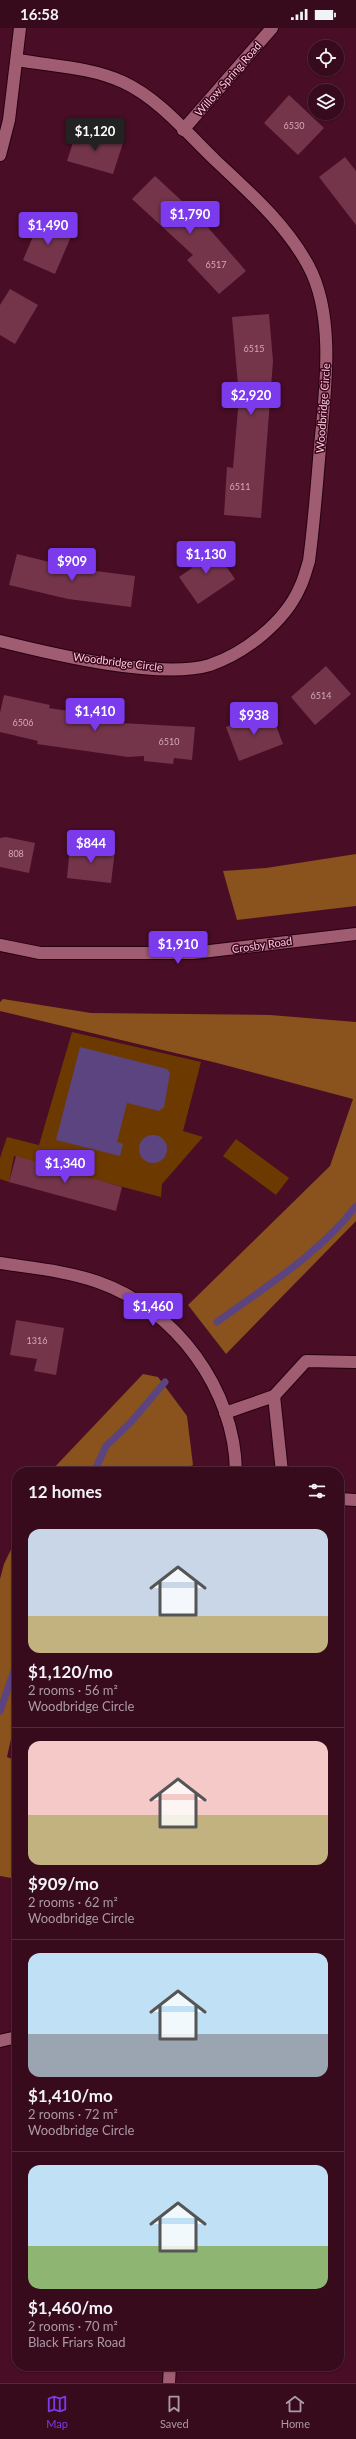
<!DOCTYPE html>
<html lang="en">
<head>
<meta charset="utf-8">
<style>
  :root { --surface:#370a1c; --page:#3e1325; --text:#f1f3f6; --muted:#aa9aa3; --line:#512b3b; --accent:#7c3aed }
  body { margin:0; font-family:Lato,sans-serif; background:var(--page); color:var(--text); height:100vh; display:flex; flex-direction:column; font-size:15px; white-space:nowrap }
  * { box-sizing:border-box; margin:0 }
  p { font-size:13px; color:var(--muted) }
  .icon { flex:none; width:22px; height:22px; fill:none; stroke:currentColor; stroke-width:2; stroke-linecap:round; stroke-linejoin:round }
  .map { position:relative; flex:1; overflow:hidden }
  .drawer { position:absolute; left:12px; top:1439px; width:332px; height:904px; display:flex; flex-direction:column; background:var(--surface); border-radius:16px; box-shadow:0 1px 3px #0004,0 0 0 1px var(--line) }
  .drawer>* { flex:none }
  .fabs { position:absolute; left:308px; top:12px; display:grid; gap:8px }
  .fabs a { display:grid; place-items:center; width:36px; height:36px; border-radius:50%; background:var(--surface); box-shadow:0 1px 3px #0004,0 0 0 1px var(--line); font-size:20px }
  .price { position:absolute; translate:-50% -34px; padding:0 9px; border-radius:4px; background:var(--accent); color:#fff; font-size:13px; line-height:26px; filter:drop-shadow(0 1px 2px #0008) }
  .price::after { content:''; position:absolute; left:50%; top:24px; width:12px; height:9px; margin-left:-6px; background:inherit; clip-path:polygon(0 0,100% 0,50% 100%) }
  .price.current { background:#222; color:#fff }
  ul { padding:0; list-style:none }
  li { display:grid; align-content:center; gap:8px; height:212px; padding:0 16px }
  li+li { border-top:1px solid var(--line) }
  li span { display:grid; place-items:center; height:124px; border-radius:12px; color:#555 }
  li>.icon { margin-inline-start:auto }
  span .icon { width:72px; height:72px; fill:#fffc; stroke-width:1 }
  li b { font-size:17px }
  h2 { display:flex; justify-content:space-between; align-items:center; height:48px; padding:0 16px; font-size:17px }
  .status { display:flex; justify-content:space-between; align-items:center; height:28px; padding:0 20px; background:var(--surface); direction:ltr }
  .status svg { height:11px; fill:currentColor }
  .tabs { display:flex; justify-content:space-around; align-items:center; height:56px; border-top:1px solid var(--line); background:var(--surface); font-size:11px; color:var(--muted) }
  .tabs a { display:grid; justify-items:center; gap:2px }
  .tabs .current { color:var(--accent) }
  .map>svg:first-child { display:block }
  .green { fill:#6c3a00 }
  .forest { fill:#8a521c }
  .water { fill:#5c4481 }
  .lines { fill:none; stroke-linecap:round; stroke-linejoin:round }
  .stream { stroke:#5c4481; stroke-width:7 }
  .building { fill:#74354a }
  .service-casing { stroke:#27000f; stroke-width:14 }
  .minor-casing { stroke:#27000f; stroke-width:14 }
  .secondary-casing { stroke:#27000f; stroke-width:14 }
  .service { stroke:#a05d72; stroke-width:12 }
  .minor { stroke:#a05d72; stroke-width:12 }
  .secondary { stroke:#a05d72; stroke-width:12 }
  .labels { text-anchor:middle; stroke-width:3; stroke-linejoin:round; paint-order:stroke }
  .number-label { font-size:9px; fill:#d6a8b5 }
  .street-label { font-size:11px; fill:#f6cfd9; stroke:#3d021c }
</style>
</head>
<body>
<div class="status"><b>16:58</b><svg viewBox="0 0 49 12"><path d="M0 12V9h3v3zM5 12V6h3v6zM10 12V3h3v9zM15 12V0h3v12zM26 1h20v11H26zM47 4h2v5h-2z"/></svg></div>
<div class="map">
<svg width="356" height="2355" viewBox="0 0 356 2355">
  <rect width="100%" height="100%" fill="#490d26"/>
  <g class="green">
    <polygon points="72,1004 201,1034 183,1103 203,1109 162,1156 161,1169 66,1144 66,1142 54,1138 53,1141 14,1128 9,1154 0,1151 0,1130 7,1109 39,1117"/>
    <polygon points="236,1111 289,1150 276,1167 223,1128"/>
  </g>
  <g class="forest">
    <polygon points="356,826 356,878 237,892 223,843 266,840"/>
    <polygon points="3,971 91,985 270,987 356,994 356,1193 226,1326 188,1277 330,1138 353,1071 217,1035 0,983 0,974"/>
    <polygon points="143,1346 158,1349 187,1388 193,1437 179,1444 50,1444"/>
    <polygon points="17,1509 17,1684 7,1729 17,1733 17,1851 0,1848 0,1551 4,1536"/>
  </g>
  <g class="water">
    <polygon points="80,1019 167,1041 170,1045 164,1079 159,1083 127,1075 117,1114 123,1116 120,1128 56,1112"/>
    <circle cx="153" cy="1121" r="14"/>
  </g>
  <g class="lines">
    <g class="stream">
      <path d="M217,1294C265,1259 319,1226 356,1178"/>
      <polyline points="94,1444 106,1418 131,1394 165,1354"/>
      <polyline points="0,1683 16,1637 17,1608"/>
    </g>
  </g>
  <g class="building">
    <polygon points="289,67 324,100 298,127 264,95"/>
    <polygon points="77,102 123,115 113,146 67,133"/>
    <polygon points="345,129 356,143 356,197 319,149"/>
    <polygon points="155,148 198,188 246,243 219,266 187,232 193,227 132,171"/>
    <polygon points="41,190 73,204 55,246 23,232"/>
    <polygon points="10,261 38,277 15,316 0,307 0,277"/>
    <polygon points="269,286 273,333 261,490 224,487 227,439 233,440 239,369 232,289"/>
    <polygon points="212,518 235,551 198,576 179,549 192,540 187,534"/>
    <polygon points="17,526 86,543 88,542 135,548 131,579 68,571 9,557"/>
    <polygon points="326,638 351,666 315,697 291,669"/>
    <polygon points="4,667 50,677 49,680 120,691 120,695 195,699 192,732 174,730 173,736 144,733 144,728 128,729 37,716 38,713 0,704 0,685"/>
    <polygon points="270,682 283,716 239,733 226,699"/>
    <polygon points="6,809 35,815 29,845 0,839 0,810"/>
    <polygon points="70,818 115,822 111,855 67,850"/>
    <polygon points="16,1128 122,1159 116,1183 9,1154"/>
    <polygon points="16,1292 64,1300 56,1347 34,1343 37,1331 10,1327"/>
  </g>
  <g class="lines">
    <defs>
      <g id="service">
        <polyline points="274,1368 282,1444"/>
        <polyline points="225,1385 274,1368 306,1333 356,1334"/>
        <polyline points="339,1471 356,1472"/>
      </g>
      <g id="minor">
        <polyline points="183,102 272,0"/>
        <polyline points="0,127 9,92 20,0"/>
        <path d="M0,613C52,626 160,652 210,637C245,625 285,594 300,559C304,551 306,542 309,533C314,495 317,457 320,419C325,364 336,288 308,237C285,195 249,164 215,132C187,105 158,70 123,54C91,39 52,38 18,32"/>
        <path d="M0,1235C33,1240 67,1243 98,1254C176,1281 235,1362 236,1444"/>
        <polyline points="0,2013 17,2009"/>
        <polyline points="169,2355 170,2338"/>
      </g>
      <polyline id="secondary" points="0,917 40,925 193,925 356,906"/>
    </defs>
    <use href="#service" class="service-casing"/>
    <use href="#minor" class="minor-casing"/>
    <use href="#secondary" class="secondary-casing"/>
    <use href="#service" class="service"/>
    <use href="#minor" class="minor"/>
    <use href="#secondary" class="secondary"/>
  </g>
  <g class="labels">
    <g class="number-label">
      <text x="294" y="101">6530</text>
      <text x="216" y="240">6517</text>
      <text x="254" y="324">6515</text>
      <text x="240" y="462">6511</text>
      <text x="321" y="671">6514</text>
      <text x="23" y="698">6506</text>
      <text x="169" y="717">6510</text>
      <text x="16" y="829">808</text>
      <text x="37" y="1316">1316</text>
    </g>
    <g class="street-label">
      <text transform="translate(228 51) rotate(-49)" y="4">Willow Spring Road</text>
      <text transform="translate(323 380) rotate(-86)" y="4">Woodbridge Circle</text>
      <text transform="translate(118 634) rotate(7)" y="4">Woodbridge Circle</text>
      <text transform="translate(262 917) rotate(-8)" y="4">Crosby Road</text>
    </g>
  </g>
</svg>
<div class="fabs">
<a><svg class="icon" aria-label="locate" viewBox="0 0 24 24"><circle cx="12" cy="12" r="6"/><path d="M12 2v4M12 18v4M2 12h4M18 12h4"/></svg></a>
<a><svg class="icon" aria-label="layers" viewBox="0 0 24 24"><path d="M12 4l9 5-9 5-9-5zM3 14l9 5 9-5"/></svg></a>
</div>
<b class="price current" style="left:95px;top:124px">$1,120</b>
<b class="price" style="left:190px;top:207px">$1,790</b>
<b class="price" style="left:48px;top:218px">$1,490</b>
<b class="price" style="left:251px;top:388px">$2,920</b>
<b class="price" style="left:206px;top:547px">$1,130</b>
<b class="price" style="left:72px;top:554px">$909</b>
<b class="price" style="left:95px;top:704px">$1,410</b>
<b class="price" style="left:254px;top:708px">$938</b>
<b class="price" style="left:91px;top:836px">$844</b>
<b class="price" style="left:178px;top:937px">$1,910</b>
<b class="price" style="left:65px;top:1156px">$1,340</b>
<b class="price" style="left:153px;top:1299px">$1,460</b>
<section class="drawer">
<h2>12 homes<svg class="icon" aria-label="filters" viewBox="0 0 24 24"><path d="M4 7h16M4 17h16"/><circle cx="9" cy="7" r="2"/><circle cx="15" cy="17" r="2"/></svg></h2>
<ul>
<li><span style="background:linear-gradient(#c9d6e8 70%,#c2b280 0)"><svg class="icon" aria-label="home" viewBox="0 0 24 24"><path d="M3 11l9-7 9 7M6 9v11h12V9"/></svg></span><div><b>$1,120/mo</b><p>2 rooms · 56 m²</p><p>Woodbridge Circle</p></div></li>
<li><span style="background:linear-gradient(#f6c9c9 60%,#c2b280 0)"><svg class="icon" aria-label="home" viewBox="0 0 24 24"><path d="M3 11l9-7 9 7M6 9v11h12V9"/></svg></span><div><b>$909/mo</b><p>2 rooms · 62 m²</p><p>Woodbridge Circle</p></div></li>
<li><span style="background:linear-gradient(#bfe0f5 65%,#9aa5b1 0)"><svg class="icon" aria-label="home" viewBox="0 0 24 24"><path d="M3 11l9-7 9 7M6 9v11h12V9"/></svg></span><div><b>$1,410/mo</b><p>2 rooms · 72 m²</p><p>Woodbridge Circle</p></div></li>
<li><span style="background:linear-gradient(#bfe0f5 65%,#8fb573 0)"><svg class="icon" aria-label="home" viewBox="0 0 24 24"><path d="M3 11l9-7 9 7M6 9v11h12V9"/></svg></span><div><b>$1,460/mo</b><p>2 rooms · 70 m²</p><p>Black Friars Road</p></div></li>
</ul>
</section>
</div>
<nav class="tabs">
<a class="current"><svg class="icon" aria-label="map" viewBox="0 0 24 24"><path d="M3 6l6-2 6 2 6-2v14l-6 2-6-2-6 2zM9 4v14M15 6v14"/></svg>Map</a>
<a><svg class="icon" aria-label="saved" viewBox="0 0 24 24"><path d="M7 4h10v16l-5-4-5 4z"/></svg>Saved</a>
<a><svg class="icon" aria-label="home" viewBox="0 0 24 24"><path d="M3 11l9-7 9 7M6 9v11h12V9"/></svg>Home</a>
</nav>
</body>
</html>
